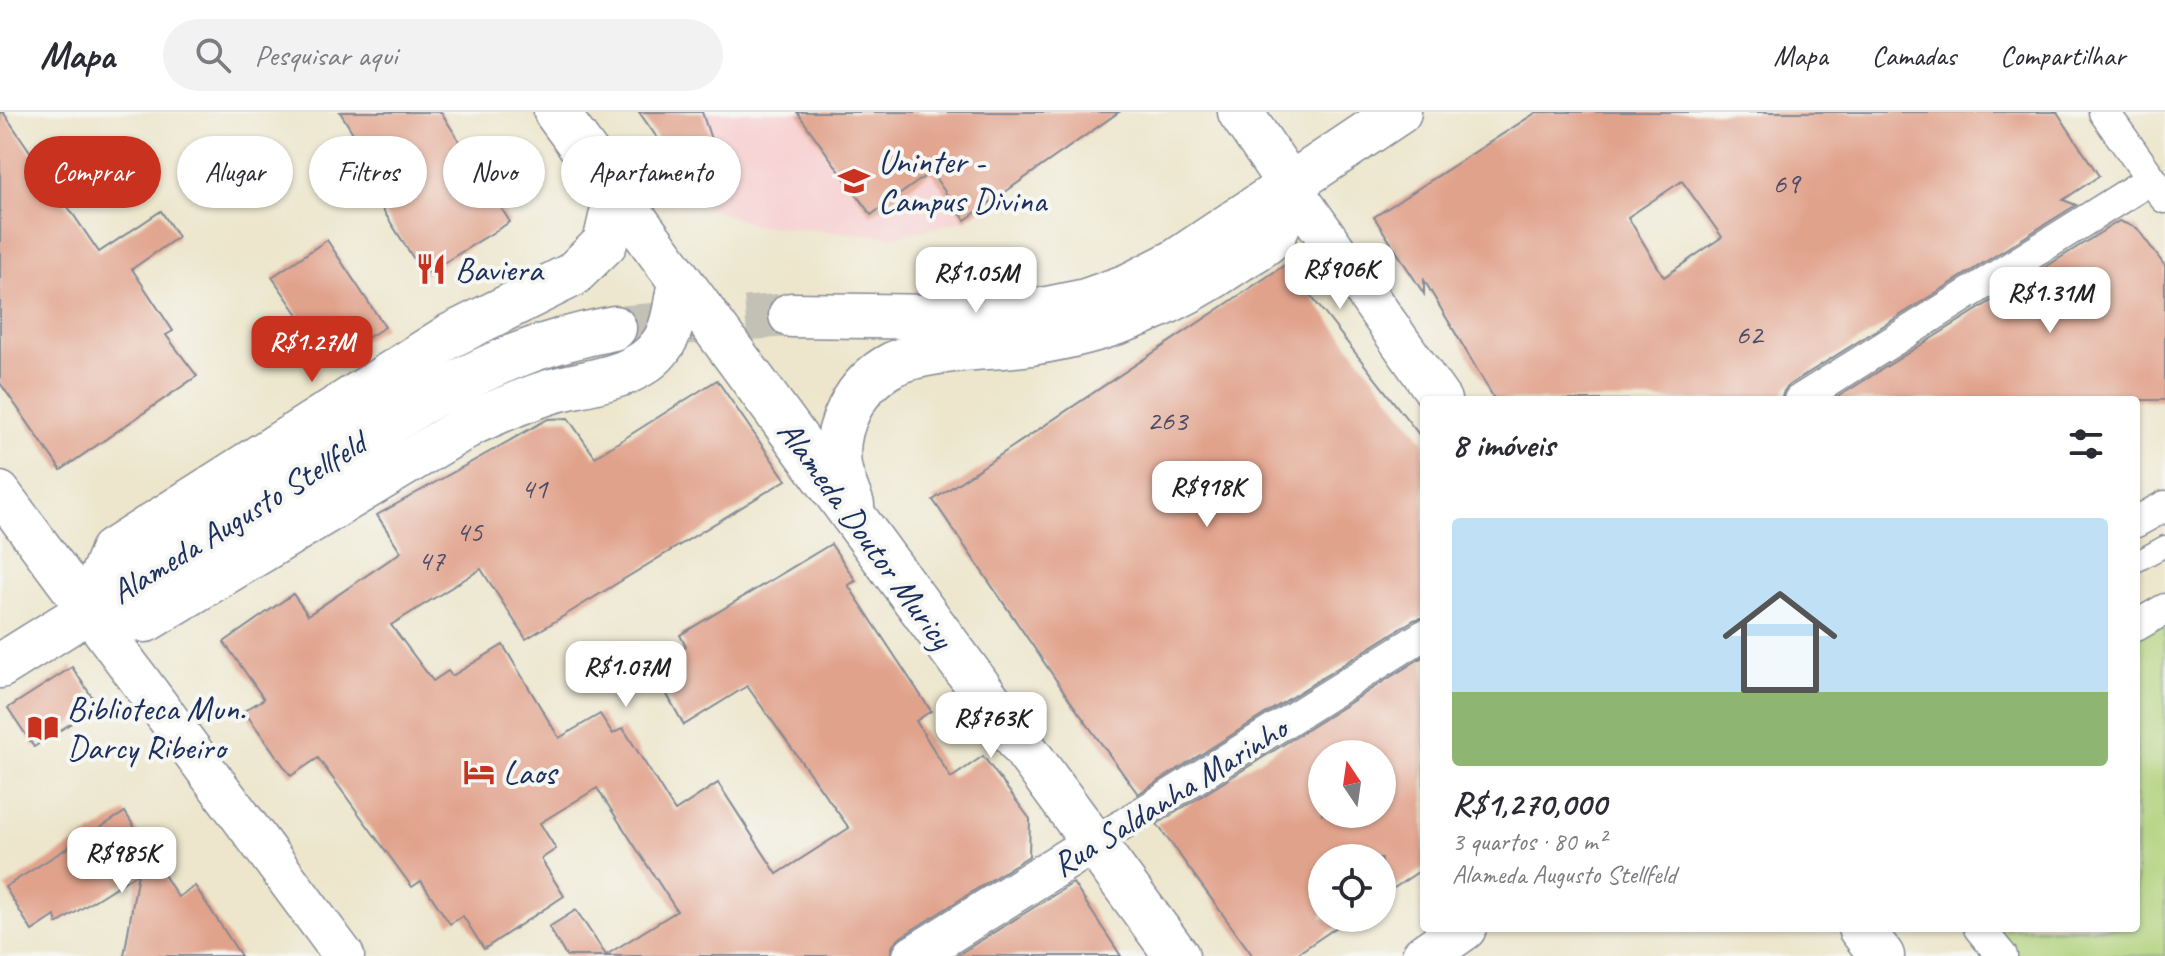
<!DOCTYPE html>
<html lang="pt">
<head>
<meta charset="utf-8">
<style>
  :root { --surface:#fff; --page:#f2f2f3; --text:#2b2b33; --muted:#7c7c81; --line:#e1e1e2; --accent:#c8321e }
  body { margin:0; font-family:Caveat,sans-serif; background:var(--page); color:var(--text); height:100vh; display:flex; flex-direction:column; font-size:30px; white-space:nowrap }
  * { box-sizing:border-box; margin:0 }
  p { font-size:26px; color:var(--muted) }
  .icon { flex:none; width:44px; height:44px; fill:none; stroke:currentColor; stroke-width:2; stroke-linecap:round; stroke-linejoin:round }
  .map { position:relative; flex:1; overflow:hidden }
  .details { position:absolute; left:1420px; top:284px; width:720px; height:536px; display:flex; flex-direction:column; background:var(--surface); border-radius:8px; box-shadow:0 2px 6px #0004 }
  .details>* { flex:none }
  .banner { position:absolute; left:24px; top:24px; width:760px; height:72px; display:flex; gap:16px }
  .needle { width:52px; rotate:347deg }
  .buttons { position:absolute; left:1308px; top:628px; display:grid; gap:16px }
  .buttons a { display:grid; place-items:center; width:88px; height:88px; border-radius:50%; background:var(--surface); box-shadow:0 2px 6px #0004; font-size:40px }
  .price { position:absolute; translate:-50% -68px; padding:0 18px; border-radius:16px; background:#fff; color:#222; font-size:26px; line-height:52px; filter:drop-shadow(0 2px 4px #0008) }
  .price::after { content:''; position:absolute; left:50%; top:48px; width:24px; height:18px; margin-left:-12px; background:inherit; clip-path:polygon(0 0,100% 0,50% 100%) }
  .price.on { background:var(--accent); color:#fff }
  ul { padding:0; list-style:none }
  li { display:grid; align-content:center; gap:16px; height:424px; padding:0 32px }
  li span { display:grid; place-items:center; height:248px; border-radius:8px; color:#555 }
  li>.icon { margin-inline-start:auto }
  span .icon { width:144px; height:144px; fill:#fffc; stroke-width:1 }
  li b { font-size:34px }
  h2 { display:flex; justify-content:space-between; align-items:center; height:96px; padding:0 32px; font-size:34px }
  .chip { padding:0 28px; border-radius:36px; background:var(--surface); box-shadow:0 2px 6px #0004; font-size:28px; line-height:72px }
  .chip.on { background:var(--accent); color:#fff }
  header { display:flex; align-items:center; gap:48px; box-sizing:border-box; height:112px; padding:0 40px; background:var(--surface); border-bottom:2px solid var(--line) }
  header strong { font-size:38px }
  nav { display:flex; gap:44px; margin-inline-start:auto; font-size:28px }
  .search { width:560px; height:72px; background:var(--page); display:flex; align-items:center; gap:20px; box-sizing:border-box; padding:0 28px; border-radius:44px; color:var(--muted); font-size:30px }
  .map>svg:first-child { display:block }
  .built { fill:#f7cfd0 }
  .green { fill:#afd078; stroke:#65806b; stroke-width:2 }
  .building { fill:#e1a28b; fill-rule:evenodd }
  .lines { fill:none; stroke-linecap:round; stroke-linejoin:round }
  .tertiary-tunnel { stroke:#c3c1b6; stroke-width:44; stroke-dasharray:44 22; stroke-linecap:butt }
  .service-casing { stroke:#848a95; stroke-width:23 }
  .pedestrian-casing { stroke:#848a95; stroke-width:33 }
  .minor-casing { stroke:#848a95; stroke-width:43 }
  .tertiary-casing { stroke:#848a95; stroke-width:47 }
  .service { stroke:#fff; stroke-width:20 }
  .pedestrian { stroke:#fff; stroke-width:30 }
  .minor { stroke:#fff; stroke-width:40 }
  .tertiary { stroke:#fff; stroke-width:44 }
  .labels { text-anchor:middle; stroke-width:8; stroke-linejoin:round; paint-order:stroke }
  .number-label { font-size:30px; fill:#4c4c69 }
  .poi-label { font-size:34px; fill:#1b2f5e; stroke:#f6f6f2; text-anchor:start }
  .street-label { font-size:34px; fill:#1b2f5e; stroke:#f6f6f2 }
</style>
</head>
<body>
<header>
<strong>Mapa</strong>
<div class="search"><svg class="icon" aria-label="search" viewBox="0 0 24 24"><circle cx="10" cy="10" r="6"/><path d="M15 15l6 6"/></svg>Pesquisar aqui</div>
<nav><a>Mapa</a><a>Camadas</a><a>Compartilhar</a></nav>
</header>
<div class="map">
<svg width="2165" height="844" viewBox="0 0 2165 844">
  <rect width="100%" height="100%" fill="#f6f6f2"/>
  <filter id="ink" filterUnits="userSpaceOnUse"><feTurbulence type="fractalNoise" baseFrequency=".0125" numOctaves="2"/><feDisplacementMap in="SourceGraphic" scale="16" xChannelSelector="R" yChannelSelector="G"/><feConvolveMatrix kernelMatrix="1 2 1 2 8 2 1 2 1" color-interpolation-filters="sRGB"/></filter>
  <filter id="wash" filterUnits="userSpaceOnUse"><feTurbulence type="fractalNoise" baseFrequency=".006" numOctaves="4" result="noise"/><feDisplacementMap in="SourceGraphic" scale="32" xChannelSelector="R" yChannelSelector="G"/><feGaussianBlur stdDeviation="1.8" result="paint"/><feColorMatrix in="noise" values="0 0 0 0 0 0 0 0 0 0 0 0 0 0 0 0 0 1.4 0 .05"/><feComposite in="paint" operator="in"/></filter>
  <g filter="url(#wash)">
    <rect width="100%" height="100%" fill="#ede6cc"/>
    <polygon class="built" points="639,0 1119,0 965,108 894,125 754,113 705,95"/>
    <polygon class="green" points="2165,497 2165,844 2002,844 1979,816 2136,816 2136,514"/>
    <g id="blocks">
      <g class="building">
        <polygon points="0,0 3,0 99,140 161,99 178,125 132,157 173,219 166,223 197,264 61,358 0,271"/>
        <polygon points="340,0 441,0 510,110 424,163 374,84 387,76"/>
        <polygon points="639,0 702,0 719,52 718,65 714,70 707,76 690,72"/>
        <polygon points="797,0 1119,0 965,108 931,60 871,103"/>
        <path d="M1537,0H2057L2099,64L2063,88L2076,93L1789,273L1784,279L1781,288H1495L1424,168V182L1374,105ZM1682,69L1722,125L1664,165L1628,105Z"/>
        <polygon points="2119,109 2137,116 2165,154 2165,288 1833,288"/>
        <polygon points="327,128 385,215 330,249 272,165"/>
        <polygon points="1286,152 1424,329 1424,505 1414,508 1138,682 1076,597 933,388"/>
        <polygon points="717,268 786,368 526,527 481,457 391,513 433,569 448,559 452,564 503,533 559,626 600,602 613,622 623,616 675,699 718,671 777,762 849,716 747,574 684,613 652,556 686,535 680,523 831,432 856,469 848,473 931,599 916,609 951,666 983,644 1030,707 1029,744 901,825 893,833 890,844 566,844 549,815 576,798 606,843 677,799 597,676 540,711 556,737 541,747 564,784 484,837 463,804 450,812 421,769 412,775 318,646 291,664 244,599 264,587 224,530 293,482 308,503 401,440 377,403 548,307 568,306 595,345"/>
        <path d="M1424,544V756L1382,784V746H1322V806H1350L1294,844H1253L1157,712ZM1322,642H1382V702H1322Z"/>
        <polygon points="72,555 98,594 34,635 8,596"/>
        <polygon points="125,700 178,785 195,774 241,844 124,844 138,761 57,812 55,804 32,819 5,775"/>
        <polygon points="1073,771 1121,844 956,844"/>
      </g>
    </g>
  </g>
  <g filter="url(#ink)">
    <use href="#blocks" fill-opacity="0" stroke="#848a95" stroke-width="2"/>
    <g class="lines">
      <polyline class="tertiary-tunnel" points="614,216 791,203"/>
      <defs>
        <polyline id="service" points="2136,450 2165,434"/>
        <g id="pedestrian">
          <polyline points="2104,0 2165,86"/>
          <polyline points="1799,288 2151,67"/>
          <polyline points="2136,410 2165,394"/>
          <polyline points="2136,514 2165,497"/>
          <polyline points="1093,731 1424,523"/>
          <polyline points="1979,816 2002,844"/>
        </g>
        <g id="minor">
          <polyline points="1290,73 1441,288"/>
          <polyline points="0,380 344,844"/>
          <polyline points="913,844 1093,731"/>
        </g>
        <g id="tertiary">
          <polyline points="556,0 1177,844"/>
          <polyline points="1240,0 1290,73"/>
          <polyline points="791,203 943,205 1042,198 1086,189 1128,174 1175,150 1399,0"/>
          <path d="M852,393C848,382 843,370 840,359C831,317 856,271 893,252C928,235 991,237 1031,231C1109,219 1172,194 1237,149C1247,142 1264,134 1272,125C1280,115 1286,86 1290,73"/>
          <path d="M88,499L146,508L474,310C499,299 523,288 549,280C585,269 637,268 661,234C674,217 676,190 680,169"/>
          <polyline points="88,499 112,439 450,224 572,163 605,131 616,84"/>
          <path d="M0,554L420,291C489,252 536,231 614,216"/>
          <polyline points="1860,816 1882,844"/>
          <polyline points="1424,844 1464,816"/>
        </g>
      </defs>
      <use href="#service" class="service-casing"/>
      <use href="#pedestrian" class="pedestrian-casing"/>
      <use href="#minor" class="minor-casing"/>
      <use href="#tertiary" class="tertiary-casing"/>
      <use href="#service" class="service"/>
      <use href="#pedestrian" class="pedestrian"/>
      <use href="#minor" class="minor"/>
      <use href="#tertiary" class="tertiary"/>
    </g>
  </g>
  <defs>
    <symbol id="university-bare" viewBox="-9 -9 18 18"><path d="M0-5L7-2L0 1L-7-2ZM-4 1L0 2.5L4 1V4Q0 6-4 4Z" fill="#c8321e" stroke="#f6f6f2" stroke-width="2.5" paint-order="stroke"/></symbol>
    <symbol id="restaurant-bare" viewBox="-9 -9 18 18"><path d="M-5-6h1v4h1v-4h1v4h1v-4h1v5L-1.5 .5V6h-2V.5L-5-1ZM5-6V6H3V1.5H1.5Q1.5-4 5-6Z" fill="#c8321e" stroke="#f6f6f2" stroke-width="2.5" paint-order="stroke"/></symbol>
    <symbol id="library-bare" viewBox="-9 -9 18 18"><path d="M-6-4Q-3-5.5-.7-3.5V5Q-3 3-6 4ZM6-4Q3-5.5 .7-3.5V5Q3 3 6 4Z" fill="#c8321e" stroke="#f6f6f2" stroke-width="2.5" paint-order="stroke"/></symbol>
    <symbol id="hotel-bare" viewBox="-9 -9 18 18"><path d="M-6-4.5h1.5V1H6V5H4.5V3h-9V5H-6ZM-4 0a1.8 1.8 0 1 1 3.6 0ZM.5 0V-2.5h3Q6-2.5 6 0Z" fill="#c8321e" stroke="#f6f6f2" stroke-width="2.5" paint-order="stroke"/></symbol>
  </defs>
  <g fill-rule="evenodd">
    <use href="#university-bare" x="832" y="47" width="44" height="44"/>
    <use href="#restaurant-bare" x="409" y="135" width="44" height="44"/>
    <use href="#library-bare" x="21" y="594" width="44" height="44"/>
    <use href="#hotel-bare" x="457" y="638" width="44" height="44"/>
  </g>
  <g class="labels">
    <g class="number-label">
      <text x="1786" y="81">69</text>
      <text x="1749" y="232">62</text>
      <text x="1167" y="318">263</text>
      <text x="534" y="386">41</text>
      <text x="469" y="429">45</text>
      <text x="431" y="458">47</text>
    </g>
    <g class="poi-label">
      <text x="878" y="61">Uninter -<tspan x="878" dy="39">Campus Divina</tspan></text>
      <text x="455" y="169">Baviera</text>
      <text x="67" y="608">Biblioteca Mun.<tspan x="67" dy="39">Darcy Ribeiro</tspan></text>
      <text x="503" y="672">Laos</text>
    </g>
    <g class="street-label">
      <text transform="translate(238 405) rotate(-32)" y="12">Alameda Augusto Stellfeld</text>
      <text transform="translate(866 422) rotate(54)" y="12">Alameda Doutor Muricy</text>
      <text transform="translate(1169 684) rotate(-32)" y="12">Rua Saldanha Marinho</text>
    </g>
  </g>
</svg>
<div class="buttons">
<a><svg class="needle" viewBox="-14 -14 28 28"><path d="M0-13l5 13h-10z" fill="#e53935"/><path d="M0 13l5-13h-10z" fill="#7c7c81"/></svg></a>
<a><svg class="icon" aria-label="locate" viewBox="0 0 24 24"><circle cx="12" cy="12" r="6"/><path d="M12 2v4M12 18v4M2 12h4M18 12h4"/></svg></a>
</div>
<b class="price" style="left:1340px;top:199px">R$906K</b>
<b class="price" style="left:976px;top:203px">R$1.05M</b>
<b class="price" style="left:2050px;top:223px">R$1.31M</b>
<b class="price on" style="left:312px;top:272px">R$1.27M</b>
<b class="price" style="left:1207px;top:417px">R$918K</b>
<b class="price" style="left:626px;top:597px">R$1.07M</b>
<b class="price" style="left:991px;top:648px">R$763K</b>
<b class="price" style="left:122px;top:783px">R$985K</b>
<div class="banner">
<a class="chip on">Comprar</a>
<a class="chip">Alugar</a>
<a class="chip">Filtros</a>
<a class="chip">Novo</a>
<a class="chip">Apartamento</a>
</div>
<section class="details">
<h2>8 imóveis<svg class="icon" aria-label="filters" viewBox="0 0 24 24"><path d="M4 7h16M4 17h16"/><circle cx="9" cy="7" r="2"/><circle cx="15" cy="17" r="2"/></svg></h2>
<ul>
<li><span style="background:linear-gradient(#bfe0f5 70%,#8fb573 0)"><svg class="icon" aria-label="home" viewBox="0 0 24 24"><path d="M3 11l9-7 9 7M6 9v11h12V9"/></svg></span><div><b>R$1,270,000</b><p>3 quartos · 80 m²</p><p>Alameda Augusto Stellfeld</p></div></li>
</ul>
</section>
</div>
</body>
</html>
